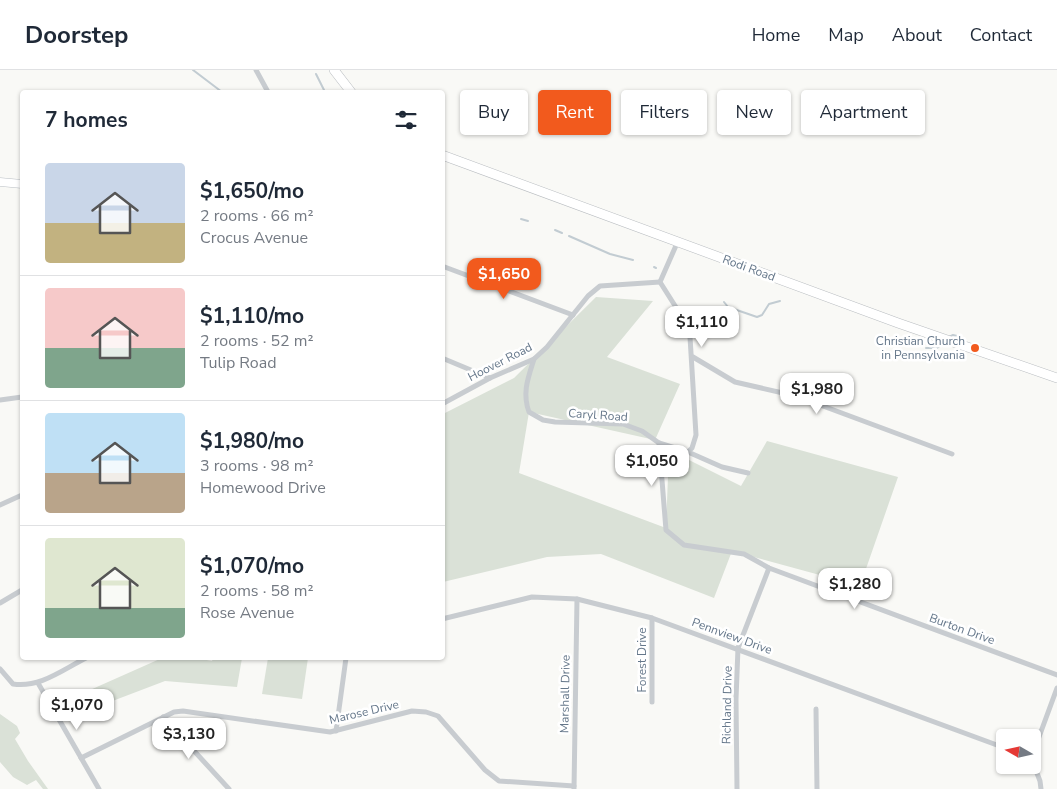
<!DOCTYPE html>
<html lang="en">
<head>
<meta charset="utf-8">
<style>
  :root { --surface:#fff; --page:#f2f2f3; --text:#1f2937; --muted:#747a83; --line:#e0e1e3; --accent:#f25a1d }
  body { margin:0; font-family:"Nunito Sans",sans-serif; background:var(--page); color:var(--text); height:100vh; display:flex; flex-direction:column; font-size:19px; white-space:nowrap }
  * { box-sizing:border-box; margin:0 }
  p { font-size:16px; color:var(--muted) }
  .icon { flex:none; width:28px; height:28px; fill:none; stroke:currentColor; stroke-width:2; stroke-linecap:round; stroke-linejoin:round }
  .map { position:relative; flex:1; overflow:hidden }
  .side { position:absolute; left:20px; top:20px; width:425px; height:570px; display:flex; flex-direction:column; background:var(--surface); border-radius:5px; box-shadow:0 1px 4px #0004 }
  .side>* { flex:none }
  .guide { position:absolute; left:460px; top:20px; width:475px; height:45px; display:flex; gap:10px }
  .needle { width:32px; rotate:279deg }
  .fabs { position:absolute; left:996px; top:659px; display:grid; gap:10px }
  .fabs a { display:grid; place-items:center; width:45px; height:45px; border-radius:5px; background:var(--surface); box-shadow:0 1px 4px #0004; font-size:25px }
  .price { position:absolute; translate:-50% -42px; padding:0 11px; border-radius:10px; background:#fff; color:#222; font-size:16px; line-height:32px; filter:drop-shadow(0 1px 2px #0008) }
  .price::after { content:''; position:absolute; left:50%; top:30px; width:15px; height:11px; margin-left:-8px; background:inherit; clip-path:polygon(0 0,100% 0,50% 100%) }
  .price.current { background:var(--accent); color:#fff }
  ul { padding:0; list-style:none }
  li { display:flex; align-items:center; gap:15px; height:125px; padding:0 25px }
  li+li { border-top:1px solid var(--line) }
  li span { display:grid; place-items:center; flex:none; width:140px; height:100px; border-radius:5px; color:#555 }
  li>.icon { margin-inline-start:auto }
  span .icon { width:60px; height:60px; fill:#fffc; stroke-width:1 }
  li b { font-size:21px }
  h2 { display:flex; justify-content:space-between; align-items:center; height:60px; padding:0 25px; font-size:21px }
  .tag { padding:0 18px; border-radius:5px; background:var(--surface); box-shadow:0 1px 4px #0004; font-size:18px; line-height:45px }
  .tag.current { background:var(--accent); color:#fff }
  header { display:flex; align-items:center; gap:30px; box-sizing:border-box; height:70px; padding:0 25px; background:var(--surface); border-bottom:1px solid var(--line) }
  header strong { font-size:24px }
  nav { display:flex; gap:28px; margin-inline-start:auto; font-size:18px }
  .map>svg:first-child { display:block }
  .green { fill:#dae1d7 }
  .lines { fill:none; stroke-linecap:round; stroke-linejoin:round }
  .stream { stroke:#c2ccd2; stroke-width:2 }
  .secondary-casing { stroke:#babfc4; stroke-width:9 }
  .primary-casing { stroke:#b9bdc1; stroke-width:10 }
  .street { stroke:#c8ccd0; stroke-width:5 }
  .secondary { stroke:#fff; stroke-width:8 }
  .primary { stroke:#fff; stroke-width:9 }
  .poi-dot { fill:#f25a1d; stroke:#fff; stroke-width:2 }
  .labels { text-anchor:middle; stroke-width:5; stroke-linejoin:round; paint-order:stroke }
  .street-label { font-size:12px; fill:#65778a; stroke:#fff }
  .poi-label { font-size:12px; fill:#65778a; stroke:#fff; text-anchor:end }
</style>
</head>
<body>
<header>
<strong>Doorstep</strong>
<nav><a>Home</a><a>Map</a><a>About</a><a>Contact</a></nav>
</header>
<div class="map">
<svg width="1057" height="719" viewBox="0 0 1057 719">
  <rect width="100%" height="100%" fill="#f9f9f6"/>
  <g class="green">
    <polygon points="596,227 653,231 607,287 680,314 655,370 529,342 519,403 666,458 669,380 741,416 767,371 898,407 860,516 732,481 714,528 601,484 547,487 443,512 443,344 514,308"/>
    <polygon points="162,588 196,588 212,591 213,588 242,588 237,617 165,611 81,643 72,628"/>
    <polygon points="268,588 308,588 302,629 262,624"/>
    <polygon points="0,644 17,656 20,663 15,669 28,691 48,719 43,719 36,710 27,715 13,707 0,692"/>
  </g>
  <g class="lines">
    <g class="stream">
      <polyline points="193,0 222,22"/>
      <polyline points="316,4 325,22"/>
      <polyline points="521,149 528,151"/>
      <polyline points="555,160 562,163"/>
      <polyline points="569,166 610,184 633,190"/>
      <polyline points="654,197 656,198"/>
      <polyline points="724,232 728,237 757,247 762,245 769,234 780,231"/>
      <polyline points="949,267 953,265 961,267"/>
      <polyline points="926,278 937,278 942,275"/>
    </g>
    <defs>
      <polyline id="secondary" points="0,112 22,114"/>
      <g id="primary">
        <polyline points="334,0 351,22"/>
        <polyline points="442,85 898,253 1057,308"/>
      </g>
    </defs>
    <use href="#secondary" class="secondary-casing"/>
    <use href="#primary" class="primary-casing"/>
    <g class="street">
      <polyline points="256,0 268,22"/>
      <polyline points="678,171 660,212 684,250 690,267 696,365 692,378 688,382"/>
      <polyline points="442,196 573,245"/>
      <polyline points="693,287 735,312 796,326 952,384"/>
      <polyline points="442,288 490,308"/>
      <path d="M534,289C528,308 522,323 529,342L543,350L555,352L623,354L642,361L659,373L688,382L722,397L748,403"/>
      <polyline points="0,330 22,327"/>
      <polyline points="442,334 490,308 534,289 547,277 588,226 600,216 660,212"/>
      <polyline points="659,373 666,460 684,475 744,484 769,498 1057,605"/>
      <polyline points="0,435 22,425"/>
      <polyline points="0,533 22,520"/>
      <polyline points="652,548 652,632"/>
      <polyline points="442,549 532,527 577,529 652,548 1005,678"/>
      <path d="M0,599L13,614C40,618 62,600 86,588"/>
      <polyline points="38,613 99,719"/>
      <polyline points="816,639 817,719"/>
      <polyline points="163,647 229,719"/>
      <polyline points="336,661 346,588"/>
      <polyline points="1032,686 1057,618"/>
      <polyline points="81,688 174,642 183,641 330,662 412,641 426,642 438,646 485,700 499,711 574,716"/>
      <polyline points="1032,690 1040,711 1041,719"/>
      <polyline points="574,719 577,529"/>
      <polyline points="737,719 736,629 738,578 769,498"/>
    </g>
    <use href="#secondary" class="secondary"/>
    <use href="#primary" class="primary"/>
  </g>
  <circle class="poi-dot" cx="975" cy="278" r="5"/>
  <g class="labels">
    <g class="street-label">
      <text transform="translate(749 198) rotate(20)" y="4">Rodi Road</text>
      <text transform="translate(500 292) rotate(-27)" y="4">Hoover Road</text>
      <text transform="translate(598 345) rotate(4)" y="4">Caryl Road</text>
      <text transform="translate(962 559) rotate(20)" y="4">Burton Drive</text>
      <text transform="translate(732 566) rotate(20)" y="4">Pennview Drive</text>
      <text transform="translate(642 590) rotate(-90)" y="4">Forest Drive</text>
      <text transform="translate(565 624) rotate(-89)" y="4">Marshall Drive</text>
      <text transform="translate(727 635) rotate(-89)" y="4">Richland Drive</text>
      <text transform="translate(364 642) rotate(-13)" y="4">Marose Drive</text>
    </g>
    <g class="poi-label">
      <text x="965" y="275">Christian Church<tspan x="965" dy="14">in Pennsylvania</tspan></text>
    </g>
  </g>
</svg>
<div class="fabs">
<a><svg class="needle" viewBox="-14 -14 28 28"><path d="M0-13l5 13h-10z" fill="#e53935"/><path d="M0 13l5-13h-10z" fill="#747a83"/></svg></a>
</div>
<b class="price current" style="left:504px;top:230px">$1,650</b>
<b class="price" style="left:702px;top:278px">$1,110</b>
<b class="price" style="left:817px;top:345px">$1,980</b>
<b class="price" style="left:652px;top:417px">$1,050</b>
<b class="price" style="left:855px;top:540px">$1,280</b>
<b class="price" style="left:77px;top:661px">$1,070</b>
<b class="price" style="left:189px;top:690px">$3,130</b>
<div class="guide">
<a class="tag">Buy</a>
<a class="tag current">Rent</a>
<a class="tag">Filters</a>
<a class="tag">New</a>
<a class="tag">Apartment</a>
</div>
<section class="side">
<h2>7 homes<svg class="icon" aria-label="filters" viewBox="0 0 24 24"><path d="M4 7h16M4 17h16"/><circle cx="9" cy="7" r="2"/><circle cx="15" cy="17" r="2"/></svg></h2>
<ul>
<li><span style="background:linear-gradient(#c9d6e8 60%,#c2b280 0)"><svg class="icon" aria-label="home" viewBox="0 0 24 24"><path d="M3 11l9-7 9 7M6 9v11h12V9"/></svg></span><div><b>$1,650/mo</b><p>2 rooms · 66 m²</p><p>Crocus Avenue</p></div></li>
<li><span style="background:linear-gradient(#f6c9c9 60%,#7fa58c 0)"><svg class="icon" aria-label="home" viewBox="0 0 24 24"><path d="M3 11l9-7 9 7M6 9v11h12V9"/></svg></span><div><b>$1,110/mo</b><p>2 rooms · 52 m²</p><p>Tulip Road</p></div></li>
<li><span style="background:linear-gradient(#bfe0f5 60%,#b9a48a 0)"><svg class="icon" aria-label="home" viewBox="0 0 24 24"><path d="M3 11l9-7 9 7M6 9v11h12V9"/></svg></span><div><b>$1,980/mo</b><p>3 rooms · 98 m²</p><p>Homewood Drive</p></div></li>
<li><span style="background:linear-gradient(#dfe7d0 70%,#7fa58c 0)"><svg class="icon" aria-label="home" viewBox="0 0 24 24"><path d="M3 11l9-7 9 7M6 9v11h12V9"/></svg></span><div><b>$1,070/mo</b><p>2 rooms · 58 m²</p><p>Rose Avenue</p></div></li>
</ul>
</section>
</div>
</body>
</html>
